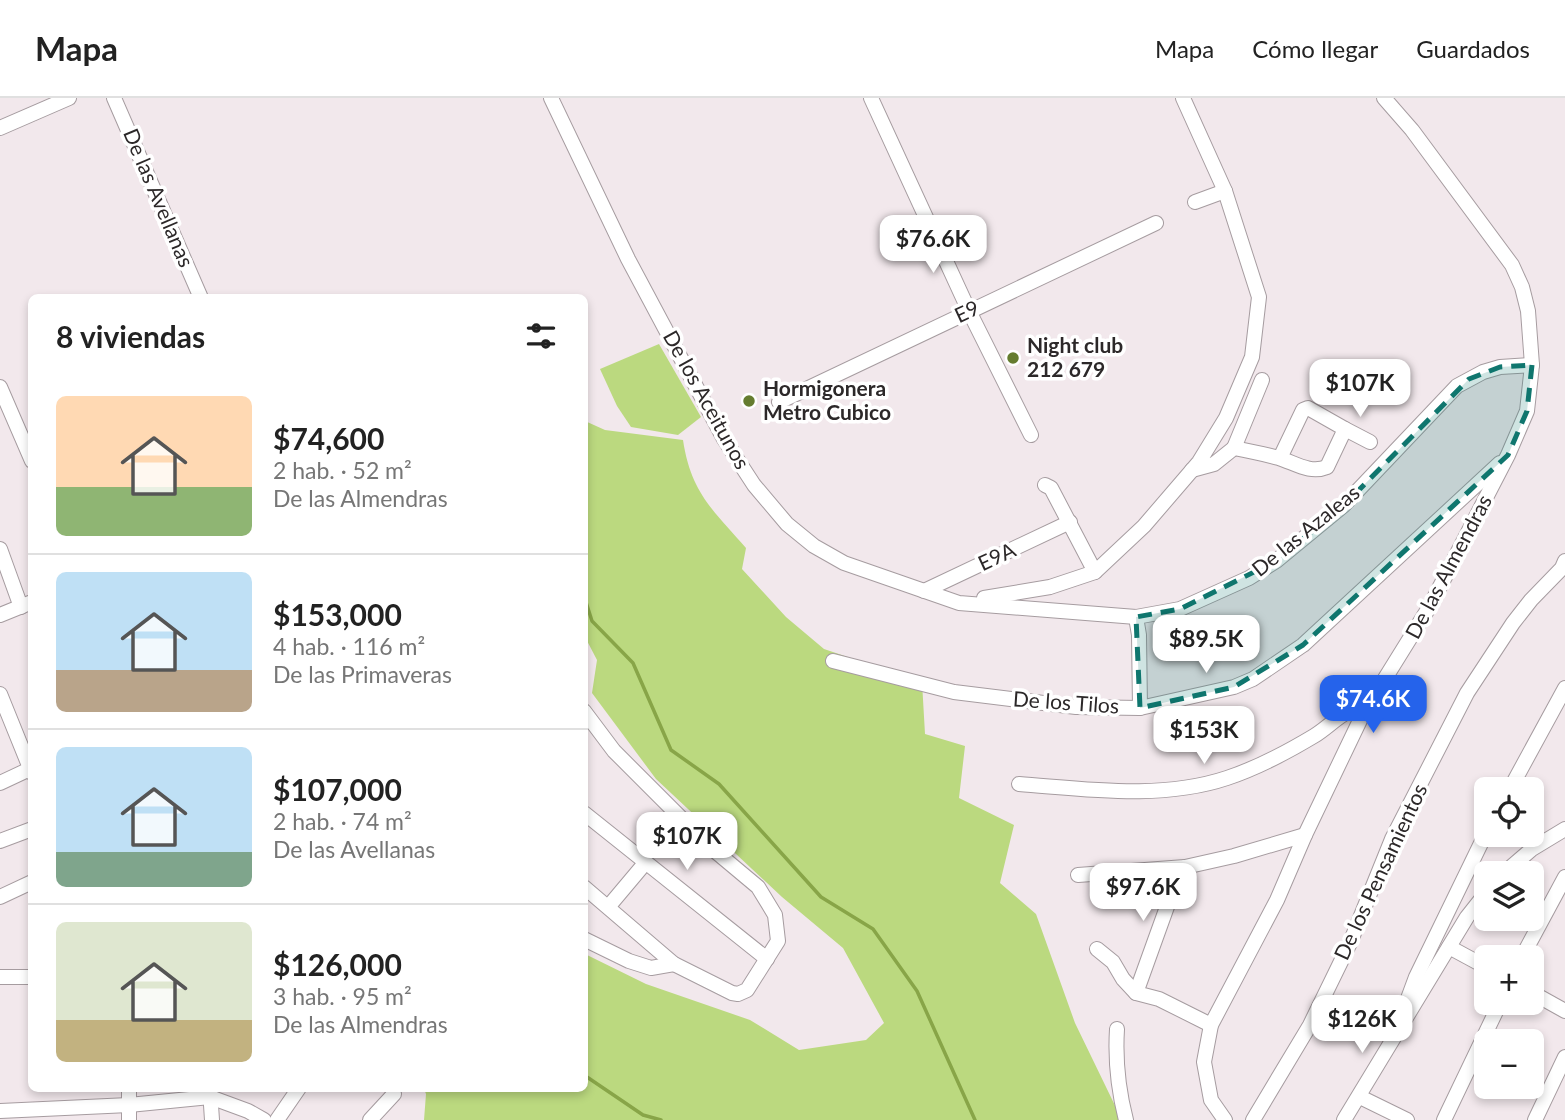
<!DOCTYPE html>
<html lang="es">
<head>
<meta charset="utf-8">
<style>
  :root { --surface:#fff; --page:#f2f2f2; --text:#222; --muted:#767676; --line:#e0e0e0; --accent:#2563eb }
  body { margin:0; font-family:Lato,sans-serif; background:var(--page); color:var(--text); height:100vh; display:flex; flex-direction:column; font-size:26px; white-space:nowrap }
  * { box-sizing:border-box; margin:0 }
  p { font-size:23px; color:var(--muted) }
  .icon { flex:none; width:38px; height:38px; fill:none; stroke:currentColor; stroke-width:2; stroke-linecap:round; stroke-linejoin:round }
  .map { position:relative; flex:1; overflow:hidden }
  .drawer { position:absolute; left:28px; top:196px; width:560px; height:798px; display:flex; flex-direction:column; background:var(--surface); border-radius:10px; box-shadow:0 4px 10px #0003 }
  .drawer>* { flex:none }
  .controls { position:absolute; left:1474px; top:679px; display:grid; gap:14px }
  .controls a { display:grid; place-items:center; width:70px; height:70px; border-radius:10px; background:var(--surface); box-shadow:0 4px 10px #0003; font-size:35px }
  .price { position:absolute; translate:-50% -60px; padding:0 16px; border-radius:14px; background:#fff; color:#222; font-size:23px; line-height:46px; filter:drop-shadow(0 2px 4px #0008) }
  .price::after { content:''; position:absolute; left:50%; top:42px; width:21px; height:16px; margin-left:-10px; background:inherit; clip-path:polygon(0 0,100% 0,50% 100%) }
  .price.current { background:var(--accent); color:#fff }
  ul { padding:0; list-style:none }
  li { display:flex; align-items:center; gap:21px; height:175px; padding:0 28px }
  li+li { border-top:2px solid var(--line) }
  li span { display:grid; place-items:center; flex:none; width:196px; height:140px; border-radius:10px; color:#555 }
  li>.icon { margin-inline-start:auto }
  span .icon { width:84px; height:84px; fill:#fffc; stroke-width:1 }
  li b { font-size:30px }
  h2 { display:flex; justify-content:space-between; align-items:center; height:84px; padding:0 28px; font-size:30px }
  header { display:flex; align-items:center; gap:42px; box-sizing:border-box; height:98px; padding:0 35px; background:var(--surface); border-bottom:2px solid var(--line) }
  header strong { font-size:33px }
  nav { display:flex; gap:38px; margin-inline-start:auto; font-size:24px }
  .map>svg:first-child { display:block }
  .green { fill:#bbd97f }
  .lines { fill:none; stroke-linecap:round; stroke-linejoin:round }
  .stream { stroke:#88a548; stroke-width:3.5 }
  .minor-casing { stroke:#a69ca0; stroke-width:16 }
  .minor { stroke:#fff; stroke-width:14 }
  .marked { fill:#0f766e; fill-opacity:0.2; stroke:#0f766e; stroke-width:5; stroke-dasharray:14 9; stroke-linejoin:round }
  .poi-dot { fill:#657c2f; stroke:#fff; stroke-width:2.5 }
  .labels { text-anchor:middle; stroke-width:7; stroke-linejoin:round; paint-order:stroke }
  .street-label { font-size:21px; fill:#2c2829; stroke:#fff }
  .poi-label { font-size:21px; font-weight:bold; fill:#2c2829; stroke:#fff; text-anchor:start }
</style>
</head>
<body>
<header>
<strong>Mapa</strong>
<nav><a>Mapa</a><a>Cómo llegar</a><a>Guardados</a></nav>
</header>
<div class="map">
<svg width="1565" height="1022" viewBox="0 0 1565 1022">
  <rect width="100%" height="100%" fill="#f2e8ec"/>
  <g class="green">
    <polygon points="659,246 701,319 678,337 631,329 617,308 600,271"/>
    <path d="M585,323L605,332L683,342C691,395 713,412 746,450L742,471L786,519L824,551L922,584L925,636L965,648L959,700L1014,727L1000,785L1036,816L1075,925L1122,1022H424L426,996L424,991L584,990L585,856L646,886L750,922L799,952L866,942L884,925L843,850L782,799L656,681L592,595L597,562L585,539Z"/>
  </g>
  <g class="lines">
    <g class="stream">
      <polyline points="584,498 592,523 633,565 671,652 719,686 821,799 873,831 917,893 975,1022"/>
      <polyline points="584,977 643,1017 661,1022"/>
    </g>
    <defs>
      <g id="minor">
        <polyline points="114,0 201,200"/>
        <polyline points="551,0 628,161 724,341 754,387 787,426 814,448 844,465 959,505 1136,519 1180,511 1249,480 1276,463 1344,407 1457,288 1483,274 1500,269 1532,267"/>
        <polyline points="871,0 969,213 1031,337"/>
        <polyline points="0,30 69,0"/>
        <polyline points="1195,104 1225,93"/>
        <polyline points="0,289 32,363"/>
        <polyline points="779,304 1156,125"/>
        <polyline points="1345,331 1370,344"/>
        <polyline points="1234,350 1262,282"/>
        <path d="M1192,372L1214,366L1234,350C1249,353 1264,356 1279,360C1295,365 1310,376 1327,369L1345,331L1308,310L1303,312L1280,360"/>
        <polyline points="1045,387 1051,390 1095,474"/>
        <polyline points="0,451 21,509"/>
        <polyline points="924,493 1070,424"/>
        <polyline points="984,500 1050,489 1095,474 1144,428 1199,364 1226,320 1252,259 1259,199 1225,93 1183,0"/>
        <polyline points="0,517 32,504"/>
        <polyline points="1136,519 1139,537 1140,610"/>
        <polyline points="833,563 954,594 1076,609 1140,610 1234,589 1253,581 1303,547 1500,365"/>
        <polyline points="0,596 32,675"/>
        <polyline points="584,613 614,653 709,748 758,789 775,817 778,843 747,892 738,896 732,895 674,866 584,789"/>
        <polyline points="0,685 32,670"/>
        <path d="M1019,686C1087,691 1161,702 1227,680C1254,671 1289,653 1314,638C1332,627 1346,608 1369,608"/>
        <polyline points="1510,691 1565,590"/>
        <polyline points="584,715 767,861"/>
        <polyline points="0,743 32,731"/>
        <polyline points="1504,775 1532,751 1565,731"/>
        <polyline points="1078,777 1185,769 1234,758 1305,737"/>
        <polyline points="0,799 32,784"/>
        <polyline points="609,808 646,764"/>
        <polyline points="584,841 629,863 651,870 674,866"/>
        <polyline points="1449,849 1486,869"/>
        <polyline points="1097,851 1113,864 1123,881 1136,895 1159,901 1211,927"/>
        <polyline points="1522,859 1565,779"/>
        <polyline points="0,879 28,879"/>
        <polyline points="1531,894 1565,913"/>
        <polyline points="1136,895 1168,806 1185,769"/>
        <polyline points="1406,906 1416,879 1486,735"/>
        <path d="M1117,931C1115,963 1118,991 1126,1022"/>
        <polyline points="129,990 129,1022"/>
        <polyline points="210,992 212,1022"/>
        <polyline points="1360,999 1407,1022"/>
        <polyline points="0,1013 129,1007 210,999 248,1013 264,1022"/>
        <polyline points="277,1022 299,990"/>
        <polyline points="370,1022 394,996"/>
        <polyline points="1225,1022 1211,1002 1204,964 1211,927 1277,802 1305,737 1363,616 1430,508 1508,357 1527,313 1532,267 1528,213 1522,189 1512,167 1412,32 1384,0"/>
        <polyline points="1253,1022 1310,927 1350,845 1392,741 1467,595 1513,525 1531,502 1562,470 1565,463"/>
        <polyline points="1344,1022 1467,819 1486,795"/>
        <polyline points="1444,1022 1500,905"/>
        <polyline points="1535,1022 1565,959"/>
      </g>
    </defs>
    <use href="#minor" class="minor-casing"/>
    <use href="#minor" class="minor"/>
  </g>
  <path class="marked" d="M1532,267L1527,313L1508,357L1303,547L1234,589L1140,610L1136,519L1180,511L1276,463L1344,407L1469,281L1500,269Z"/>
  <g class="poi-dot">
    <circle cx="1013" cy="260" r="7"/>
    <circle cx="749" cy="303" r="7"/>
  </g>
  <g class="labels">
    <g class="street-label">
      <text transform="translate(158 100) rotate(67)" y="7">De las Avellanas</text>
      <text transform="translate(967 214) rotate(-25)" y="7">E9</text>
      <text transform="translate(706 302) rotate(61)" y="7">De los Aceitunos</text>
      <text transform="translate(1306 433) rotate(-39)" y="7">De las Azaleas</text>
      <text transform="translate(997 459) rotate(-25)" y="7">E9A</text>
      <text transform="translate(1449 469) rotate(-62)" y="7">De las Almendras</text>
      <text transform="translate(1066 605) rotate(4)" y="7">De los Tilos</text>
      <text transform="translate(1381 774) rotate(-65)" y="7">De los Pensamientos</text>
    </g>
    <g class="poi-label">
      <text x="1027" y="255">Night club<tspan x="1027" dy="24">212 679</tspan></text>
      <text x="763" y="298">Hormigonera<tspan x="763" dy="24">Metro Cubico</tspan></text>
    </g>
  </g>
</svg>
<div class="controls">
<a><svg class="icon" aria-label="locate" viewBox="0 0 24 24"><circle cx="12" cy="12" r="6"/><path d="M12 2v4M12 18v4M2 12h4M18 12h4"/></svg></a>
<a><svg class="icon" aria-label="layers" viewBox="0 0 24 24"><path d="M12 4l9 5-9 5-9-5zM3 14l9 5 9-5"/></svg></a>
<a>+</a>
<a>−</a>
</div>
<b class="price" style="left:933px;top:177px">$76.6K</b>
<b class="price" style="left:1360px;top:321px">$107K</b>
<b class="price" style="left:1206px;top:577px">$89.5K</b>
<b class="price current" style="left:1373px;top:637px">$74.6K</b>
<b class="price" style="left:1204px;top:668px">$153K</b>
<b class="price" style="left:687px;top:774px">$107K</b>
<b class="price" style="left:1143px;top:825px">$97.6K</b>
<b class="price" style="left:1362px;top:957px">$126K</b>
<section class="drawer">
<h2>8 viviendas<svg class="icon" aria-label="filters" viewBox="0 0 24 24"><path d="M4 7h16M4 17h16"/><circle cx="9" cy="7" r="2"/><circle cx="15" cy="17" r="2"/></svg></h2>
<ul>
<li><span style="background:linear-gradient(#ffd9b3 65%,#8fb573 0)"><svg class="icon" aria-label="home" viewBox="0 0 24 24"><path d="M3 11l9-7 9 7M6 9v11h12V9"/></svg></span><div><b>$74,600</b><p>2 hab. · 52 m²</p><p>De las Almendras</p></div></li>
<li><span style="background:linear-gradient(#bfe0f5 70%,#b9a48a 0)"><svg class="icon" aria-label="home" viewBox="0 0 24 24"><path d="M3 11l9-7 9 7M6 9v11h12V9"/></svg></span><div><b>$153,000</b><p>4 hab. · 116 m²</p><p>De las Primaveras</p></div></li>
<li><span style="background:linear-gradient(#bfe0f5 75%,#7fa58c 0)"><svg class="icon" aria-label="home" viewBox="0 0 24 24"><path d="M3 11l9-7 9 7M6 9v11h12V9"/></svg></span><div><b>$107,000</b><p>2 hab. · 74 m²</p><p>De las Avellanas</p></div></li>
<li><span style="background:linear-gradient(#dfe7d0 70%,#c2b280 0)"><svg class="icon" aria-label="home" viewBox="0 0 24 24"><path d="M3 11l9-7 9 7M6 9v11h12V9"/></svg></span><div><b>$126,000</b><p>3 hab. · 95 m²</p><p>De las Almendras</p></div></li>
</ul>
</section>
</div>
</body>
</html>
